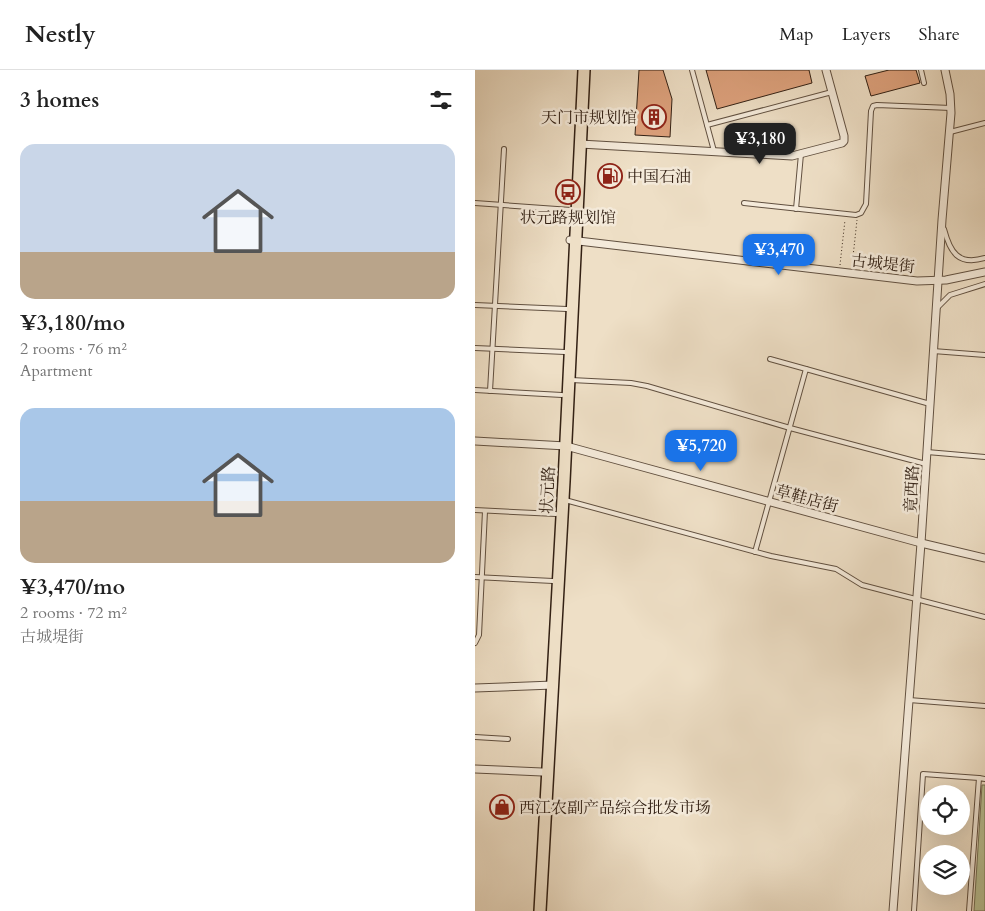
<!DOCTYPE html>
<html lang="en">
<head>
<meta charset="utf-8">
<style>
  :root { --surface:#fff; --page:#f6f6f6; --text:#222; --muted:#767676; --line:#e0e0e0; --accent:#1a73e8 }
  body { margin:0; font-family:Cardo,"Noto Serif SC",serif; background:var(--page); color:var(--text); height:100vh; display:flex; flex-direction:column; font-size:19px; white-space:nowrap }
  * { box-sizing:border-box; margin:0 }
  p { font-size:16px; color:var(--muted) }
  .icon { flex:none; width:28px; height:28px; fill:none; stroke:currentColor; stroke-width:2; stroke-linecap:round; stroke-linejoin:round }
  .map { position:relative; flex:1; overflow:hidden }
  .sheet { display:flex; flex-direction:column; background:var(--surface); width:475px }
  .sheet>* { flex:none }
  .tools { position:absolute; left:445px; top:715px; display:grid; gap:10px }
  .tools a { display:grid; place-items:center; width:50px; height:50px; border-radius:50%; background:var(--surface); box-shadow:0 5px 20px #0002; font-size:25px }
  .price { position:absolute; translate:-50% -42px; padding:0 11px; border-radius:10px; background:var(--accent); color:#fff; font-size:16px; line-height:32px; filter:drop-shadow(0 1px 2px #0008) }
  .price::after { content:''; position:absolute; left:50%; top:30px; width:15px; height:11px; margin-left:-8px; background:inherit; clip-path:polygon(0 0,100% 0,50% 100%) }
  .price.current { background:#222; color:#fff }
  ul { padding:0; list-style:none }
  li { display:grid; align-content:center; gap:10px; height:265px; padding:0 20px }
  li span { display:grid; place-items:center; height:155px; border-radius:15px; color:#555 }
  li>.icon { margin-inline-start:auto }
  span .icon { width:90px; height:90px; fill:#fffc; stroke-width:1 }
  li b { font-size:21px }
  h2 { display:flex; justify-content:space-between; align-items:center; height:60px; padding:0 20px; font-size:21px }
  header { display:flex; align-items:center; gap:30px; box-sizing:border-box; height:70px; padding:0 25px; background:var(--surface); border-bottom:1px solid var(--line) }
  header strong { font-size:24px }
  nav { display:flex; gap:28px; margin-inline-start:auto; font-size:18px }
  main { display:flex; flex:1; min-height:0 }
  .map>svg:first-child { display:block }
  .green { fill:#b9c194; stroke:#767054 }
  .building { fill:#dda17c; stroke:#322014 }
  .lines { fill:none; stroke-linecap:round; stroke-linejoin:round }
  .lane-casing { stroke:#615040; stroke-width:6 }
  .street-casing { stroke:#615040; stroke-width:9 }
  .primary-casing { stroke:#322014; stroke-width:14 }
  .path { stroke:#322014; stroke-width:1; stroke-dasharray:1 2.5; stroke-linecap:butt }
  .lane { stroke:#f4eada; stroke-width:4 }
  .street { stroke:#f4eada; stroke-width:7 }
  .primary { stroke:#eedfc6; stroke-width:11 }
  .labels { text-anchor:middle; stroke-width:5; stroke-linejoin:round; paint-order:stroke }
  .poi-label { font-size:16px; fill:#322014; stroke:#f4eada; text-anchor:start }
  .street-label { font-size:16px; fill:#322014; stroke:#f4eada }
</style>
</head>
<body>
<header>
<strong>Nestly</strong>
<nav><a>Map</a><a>Layers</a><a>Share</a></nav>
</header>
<main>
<section class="sheet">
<h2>3 homes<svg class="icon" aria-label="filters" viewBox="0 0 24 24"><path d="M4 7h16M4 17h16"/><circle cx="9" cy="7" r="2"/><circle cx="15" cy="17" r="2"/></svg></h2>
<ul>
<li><span style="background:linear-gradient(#c9d6e8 70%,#b9a48a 0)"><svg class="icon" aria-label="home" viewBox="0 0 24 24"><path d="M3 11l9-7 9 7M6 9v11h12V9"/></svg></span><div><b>¥3,180/mo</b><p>2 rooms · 76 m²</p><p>Apartment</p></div></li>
<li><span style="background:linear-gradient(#a9c7e8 60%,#b9a48a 0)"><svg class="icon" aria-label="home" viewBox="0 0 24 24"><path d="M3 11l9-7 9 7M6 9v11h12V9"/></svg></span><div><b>¥3,470/mo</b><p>2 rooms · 72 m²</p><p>古城堤街</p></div></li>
</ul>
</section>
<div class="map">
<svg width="510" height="841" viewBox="0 0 510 841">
  <rect width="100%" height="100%" fill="#eedfc6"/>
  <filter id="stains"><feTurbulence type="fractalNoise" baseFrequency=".004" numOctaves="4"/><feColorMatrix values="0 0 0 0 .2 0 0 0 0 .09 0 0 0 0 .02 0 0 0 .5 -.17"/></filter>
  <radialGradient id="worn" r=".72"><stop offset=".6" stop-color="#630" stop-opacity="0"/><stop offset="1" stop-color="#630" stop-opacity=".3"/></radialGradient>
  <polygon class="green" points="507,715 510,715 510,841 499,841"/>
  <g class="building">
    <polygon points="164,0 188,0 197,29 195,67 160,65"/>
    <polygon points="231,0 334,0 337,13 242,39"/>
    <polygon points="414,0 441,0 445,13 396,26 390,6"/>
  </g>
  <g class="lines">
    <defs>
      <g id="lane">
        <polyline points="217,0 239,81"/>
        <polyline points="446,0 449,13"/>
        <polyline points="232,55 357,22"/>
        <polyline points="475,62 510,53"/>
        <polyline points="0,133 96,140"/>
        <polyline points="269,133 381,145 386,143 391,134 396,41 398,36 402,35 476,38"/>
        <polyline points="321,139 326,84"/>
        <path d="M469,159C475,182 483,196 510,188"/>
        <polyline points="0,235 92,239"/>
        <polyline points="463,237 475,225 510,214"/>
        <polyline points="0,278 90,282"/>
        <polyline points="458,281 510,285"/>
        <polyline points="295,289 331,299"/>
        <polyline points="96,310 156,313 172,316 315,358 451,394"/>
        <polyline points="0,320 87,325"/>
        <polyline points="15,321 29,79"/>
        <polyline points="452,382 510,387"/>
        <polyline points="90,430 296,486 361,499 387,515 510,547"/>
        <polyline points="0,440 81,444"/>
        <polyline points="280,482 331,299 455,334"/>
        <polyline points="0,507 78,511"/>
        <polyline points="0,573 4,565 10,441"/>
        <polyline points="434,630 510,636"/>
        <polyline points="0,667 33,669"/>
        <polyline points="439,841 448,704 504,708"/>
        <polyline points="494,841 504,708 510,709"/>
      </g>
      <g id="street">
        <polyline points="105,74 317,86 367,73 369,71 369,66 351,0"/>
        <polyline points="95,170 442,211 471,210 510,202"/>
        <polyline points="0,371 91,376 446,473 510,488"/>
        <polyline points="0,618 78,615"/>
        <polyline points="0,699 67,702"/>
        <polyline points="418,841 446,473 467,150 476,43 475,24 470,0"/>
      </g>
      <polyline id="primary" points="65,841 89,411 109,0"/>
    </defs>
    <use href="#lane" class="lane-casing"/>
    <use href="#street" class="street-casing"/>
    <use href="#primary" class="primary-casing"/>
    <g class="path">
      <polyline points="365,195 370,150"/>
      <polyline points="377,196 382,150"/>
    </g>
    <use href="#lane" class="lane"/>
    <use href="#street" class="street"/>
    <use href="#primary" class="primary"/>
  </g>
  <defs>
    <symbol id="building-ring" viewBox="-11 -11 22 22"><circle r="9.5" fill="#f4eada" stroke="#8f2418" stroke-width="1.5"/><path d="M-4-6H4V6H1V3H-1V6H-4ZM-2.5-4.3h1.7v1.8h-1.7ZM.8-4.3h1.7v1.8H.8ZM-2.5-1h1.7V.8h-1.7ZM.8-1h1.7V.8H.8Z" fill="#8f2418"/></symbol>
    <symbol id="fuel-ring" viewBox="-11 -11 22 22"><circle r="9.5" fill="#f4eada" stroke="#8f2418" stroke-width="1.5"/><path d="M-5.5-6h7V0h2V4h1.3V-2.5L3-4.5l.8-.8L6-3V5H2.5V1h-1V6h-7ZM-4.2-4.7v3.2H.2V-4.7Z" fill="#8f2418"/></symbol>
    <symbol id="bus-ring" viewBox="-11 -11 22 22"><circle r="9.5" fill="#f4eada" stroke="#8f2418" stroke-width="1.5"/><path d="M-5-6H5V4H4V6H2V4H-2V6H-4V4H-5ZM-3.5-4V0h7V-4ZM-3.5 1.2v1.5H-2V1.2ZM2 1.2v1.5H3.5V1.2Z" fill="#8f2418"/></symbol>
    <symbol id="shop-ring" viewBox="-11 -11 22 22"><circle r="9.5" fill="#f4eada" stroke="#8f2418" stroke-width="1.5"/><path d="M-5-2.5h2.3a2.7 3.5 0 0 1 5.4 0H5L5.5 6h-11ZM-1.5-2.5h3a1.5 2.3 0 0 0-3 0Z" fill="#8f2418"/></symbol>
  </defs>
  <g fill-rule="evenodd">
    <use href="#building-ring" x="165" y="33" width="28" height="28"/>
    <use href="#fuel-ring" x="121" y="92" width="28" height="28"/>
    <use href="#bus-ring" x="79" y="108" width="28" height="28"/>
    <use href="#shop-ring" x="13" y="723" width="28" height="28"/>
  </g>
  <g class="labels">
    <g class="poi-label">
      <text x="162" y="53" text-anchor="end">天门市规划馆</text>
      <text x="152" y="112">中国石油</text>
      <text x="93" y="153" text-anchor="middle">状元路规划馆</text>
      <text x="44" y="743">西江农副产品综合批发市场</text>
    </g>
    <g class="street-label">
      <text transform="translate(408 193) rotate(6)" y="6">古城堤街</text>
      <text transform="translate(436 419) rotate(-87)" y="6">竟西路</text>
      <text transform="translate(72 420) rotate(-87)" y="6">状元路</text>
      <text transform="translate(332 428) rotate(15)" y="6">草鞋店街</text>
    </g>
  </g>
  <rect width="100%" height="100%" filter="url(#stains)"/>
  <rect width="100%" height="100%" fill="url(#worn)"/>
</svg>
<div class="tools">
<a><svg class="icon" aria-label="locate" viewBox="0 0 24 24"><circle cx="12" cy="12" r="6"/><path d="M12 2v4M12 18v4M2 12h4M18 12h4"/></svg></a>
<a><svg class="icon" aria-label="layers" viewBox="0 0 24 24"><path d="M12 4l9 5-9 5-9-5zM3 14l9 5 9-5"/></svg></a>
</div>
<b class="price current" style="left:285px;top:95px">¥3,180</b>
<b class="price" style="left:304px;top:206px">¥3,470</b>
<b class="price" style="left:226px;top:402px">¥5,720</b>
</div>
</main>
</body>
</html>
